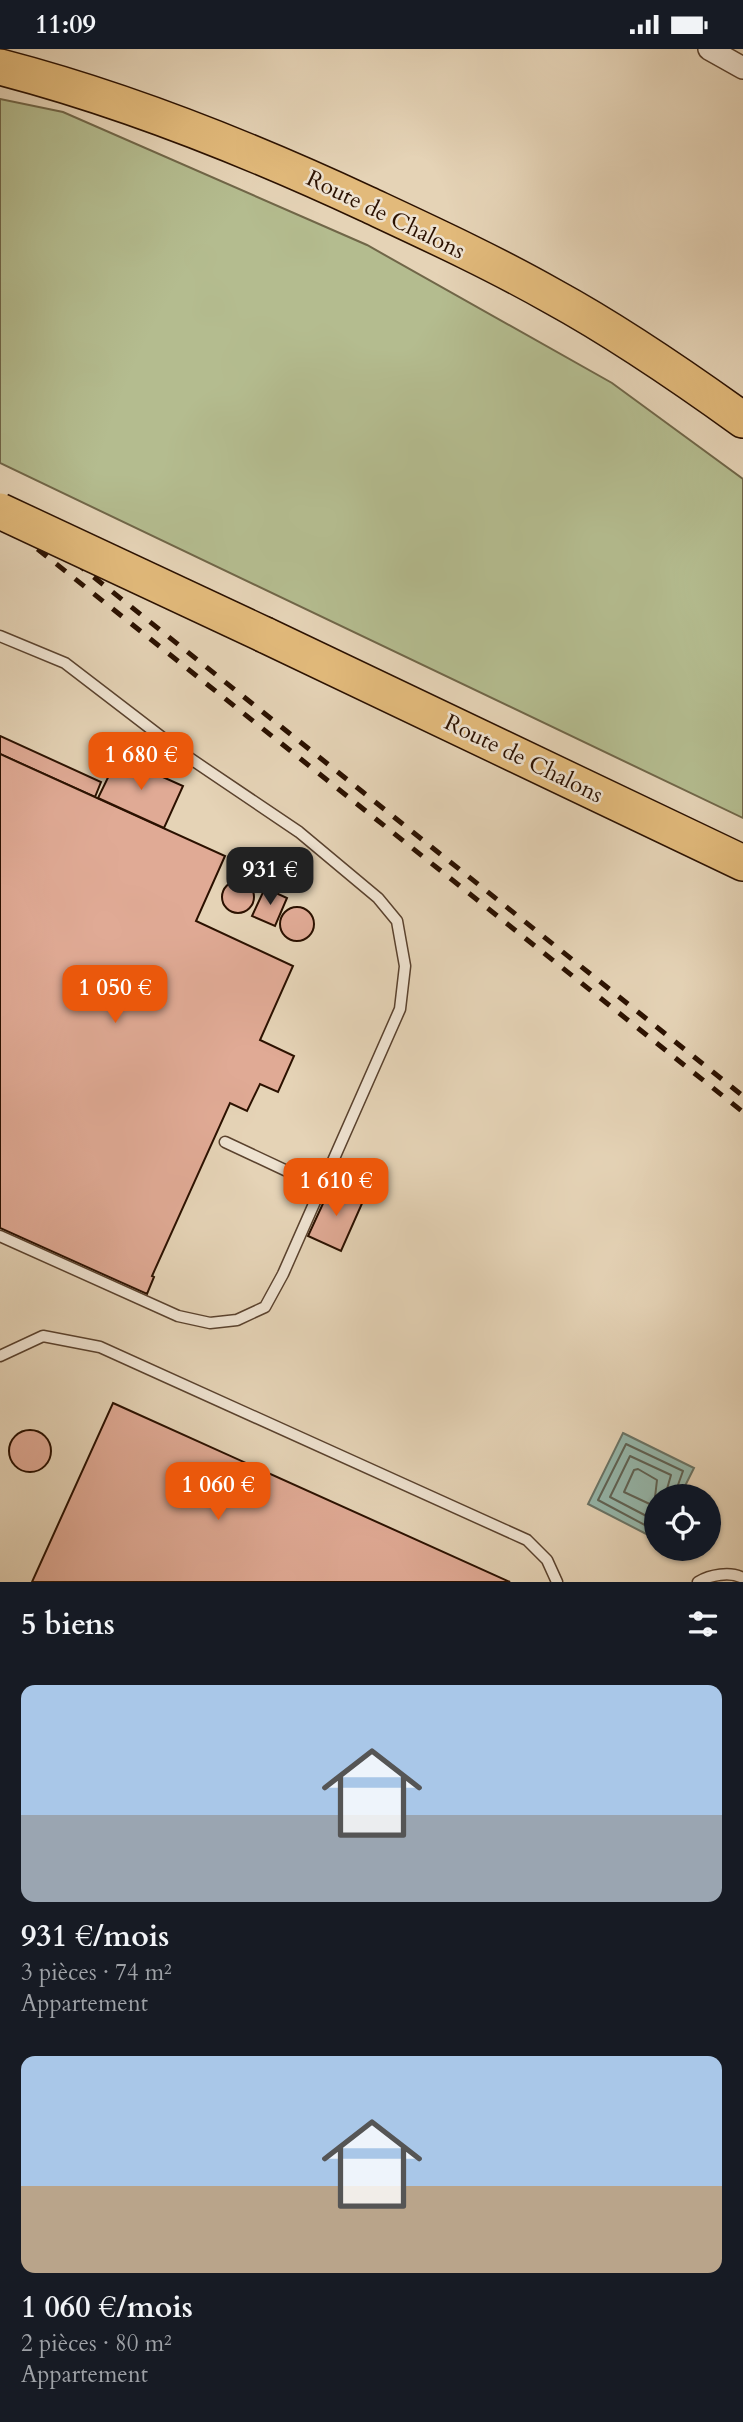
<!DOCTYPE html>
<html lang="fr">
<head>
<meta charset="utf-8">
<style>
  :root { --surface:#171b24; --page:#242831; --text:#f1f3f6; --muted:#9ea1a6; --accent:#ea580c }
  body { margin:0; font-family:Cardo,serif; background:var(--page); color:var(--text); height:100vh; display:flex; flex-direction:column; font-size:26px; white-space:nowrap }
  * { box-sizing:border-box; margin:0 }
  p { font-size:23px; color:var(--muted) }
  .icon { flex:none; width:38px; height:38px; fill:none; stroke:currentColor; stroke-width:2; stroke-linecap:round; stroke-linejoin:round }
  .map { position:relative; height:1533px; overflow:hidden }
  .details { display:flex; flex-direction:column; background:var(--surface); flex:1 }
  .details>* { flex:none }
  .tools { position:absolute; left:644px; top:1435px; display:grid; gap:14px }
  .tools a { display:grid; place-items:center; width:77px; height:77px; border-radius:50%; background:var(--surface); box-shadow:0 2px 5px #0004; font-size:35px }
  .price { position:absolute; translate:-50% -60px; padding:0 16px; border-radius:14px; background:var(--accent); color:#fff; font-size:23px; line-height:46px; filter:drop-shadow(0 2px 4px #0008) }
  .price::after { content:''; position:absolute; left:50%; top:42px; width:21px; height:16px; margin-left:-10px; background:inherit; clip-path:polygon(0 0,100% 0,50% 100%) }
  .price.on { background:#222; color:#fff }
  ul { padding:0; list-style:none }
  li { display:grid; align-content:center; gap:14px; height:371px; padding:0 21px }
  li span { display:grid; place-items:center; height:217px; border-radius:14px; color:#555 }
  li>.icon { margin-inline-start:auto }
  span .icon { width:126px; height:126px; fill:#fffc; stroke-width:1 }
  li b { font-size:30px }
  h2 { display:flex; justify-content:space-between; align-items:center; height:84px; padding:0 21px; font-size:30px }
  .status { display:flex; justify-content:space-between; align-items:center; height:49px; padding:0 35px; background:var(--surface); direction:ltr }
  .status svg { height:19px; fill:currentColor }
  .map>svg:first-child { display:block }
  .green { fill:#b4bc8f; stroke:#706648; stroke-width:2 }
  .water { fill:#96b8ac; stroke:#6b7567; stroke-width:2 }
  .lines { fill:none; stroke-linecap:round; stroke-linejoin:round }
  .shore { stroke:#606456; stroke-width:2 }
  .building { fill:#e0aa95; stroke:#2b1100; stroke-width:2 }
  .service-casing { stroke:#5a422e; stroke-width:13 }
  .minor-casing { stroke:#5a422e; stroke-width:24 }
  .primary-casing { stroke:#2b1100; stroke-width:38 }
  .service { stroke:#eee2d0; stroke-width:10 }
  .minor { stroke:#eee2d0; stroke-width:21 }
  .primary { stroke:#e2ba7b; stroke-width:35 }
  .rail { stroke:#2b1100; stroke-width:5; stroke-dasharray:12 12; stroke-linecap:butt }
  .primary-bridge-casing { stroke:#2b1100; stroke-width:38; stroke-linecap:butt }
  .primary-bridge { stroke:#e2ba7b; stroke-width:35 }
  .labels { text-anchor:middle; stroke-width:5; stroke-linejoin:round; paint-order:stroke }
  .street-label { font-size:23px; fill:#2b1100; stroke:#eee2d0 }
</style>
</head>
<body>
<div class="status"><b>11:09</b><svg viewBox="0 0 49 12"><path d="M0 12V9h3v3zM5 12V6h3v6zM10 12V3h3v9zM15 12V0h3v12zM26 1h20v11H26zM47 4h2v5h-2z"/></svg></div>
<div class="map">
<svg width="743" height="1533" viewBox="0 0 743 1533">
  <rect width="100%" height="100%" fill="#e5d3b6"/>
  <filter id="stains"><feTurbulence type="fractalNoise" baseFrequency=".00286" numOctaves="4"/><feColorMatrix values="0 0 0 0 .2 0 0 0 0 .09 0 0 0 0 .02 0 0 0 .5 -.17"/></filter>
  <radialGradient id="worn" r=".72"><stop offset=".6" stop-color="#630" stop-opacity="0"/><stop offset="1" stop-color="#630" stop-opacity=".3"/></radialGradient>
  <polygon class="green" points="0,50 63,63 367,196 612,334 743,430 743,769 0,414"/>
  <polygon class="water" points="623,1384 694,1419 680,1447 656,1447 656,1490 588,1455"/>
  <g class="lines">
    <g class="shore">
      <polygon points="634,1421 638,1420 657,1431 654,1457 624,1443"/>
      <polyline points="656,1472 610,1448 630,1407 671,1426 665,1447"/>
      <polyline points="656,1482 598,1451 626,1395 683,1422 674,1447"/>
    </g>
  </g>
  <g class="building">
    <polygon points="0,687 101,733 95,748 0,705"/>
    <polygon points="0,705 225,807 196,872 293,917 260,991 294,1007 278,1043 260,1035 247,1062 230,1054 152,1227 154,1228 147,1245 0,1179"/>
    <polygon points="118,708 183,737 164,779 98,749"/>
    <circle cx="290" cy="812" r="8"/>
    <circle cx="238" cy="848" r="16"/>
    <polygon points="265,839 287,849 275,877 252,867"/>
    <circle cx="297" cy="875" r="17"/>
    <polygon points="332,1135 364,1150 341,1202 308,1187"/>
    <polygon points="113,1354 510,1533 32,1533"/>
    <circle cx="30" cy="1402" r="21"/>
  </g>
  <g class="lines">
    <defs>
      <g id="service">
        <polyline points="0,587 65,614 185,706 299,783 378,849 397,872 405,917 400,960 283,1225 265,1258 237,1271 210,1274 178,1267 0,1187"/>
        <polyline points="225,1093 321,1138"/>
        <polyline points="0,1307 43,1287 100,1298 527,1491 547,1511 557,1533"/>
        <path d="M698,1533C710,1526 730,1522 743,1529"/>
      </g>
      <polyline id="minor" points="709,0 743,19"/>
      <g id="primary">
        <path d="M0,18C127,51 249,100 367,155C429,184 492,213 552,247C618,283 682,327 743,371"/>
        <polyline points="265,586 743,814"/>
      </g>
    </defs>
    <use href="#service" class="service-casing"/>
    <use href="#minor" class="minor-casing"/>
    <use href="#primary" class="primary-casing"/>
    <use href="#service" class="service"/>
    <use href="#minor" class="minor"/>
    <use href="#primary" class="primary"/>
    <g class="rail">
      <polyline points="0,453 743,1047"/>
      <polyline points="0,470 743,1063"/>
    </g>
    <defs>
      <polyline id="primary-bridge" points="0,462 265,586"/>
    </defs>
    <use href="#primary-bridge" class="primary-bridge-casing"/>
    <use href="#primary-bridge" class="primary-bridge"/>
  </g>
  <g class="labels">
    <g class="street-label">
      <text transform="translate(386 165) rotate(26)" y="8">Route de Chalons</text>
      <text transform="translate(524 709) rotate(26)" y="8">Route de Chalons</text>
    </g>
  </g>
  <rect width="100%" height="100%" filter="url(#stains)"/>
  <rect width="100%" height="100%" fill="url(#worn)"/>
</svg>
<div class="tools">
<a><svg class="icon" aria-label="locate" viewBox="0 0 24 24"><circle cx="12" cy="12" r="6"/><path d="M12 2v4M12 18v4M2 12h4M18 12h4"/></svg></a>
</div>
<b class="price" style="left:141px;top:743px">1 680 €</b>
<b class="price on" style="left:270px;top:858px">931 €</b>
<b class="price" style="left:115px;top:976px">1 050 €</b>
<b class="price" style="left:336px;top:1169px">1 610 €</b>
<b class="price" style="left:218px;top:1473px">1 060 €</b>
</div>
<section class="details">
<h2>5 biens<svg class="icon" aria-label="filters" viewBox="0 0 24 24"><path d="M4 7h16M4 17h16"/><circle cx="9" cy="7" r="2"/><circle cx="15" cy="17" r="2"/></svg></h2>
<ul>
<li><span style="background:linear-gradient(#a9c7e8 60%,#9aa5b1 0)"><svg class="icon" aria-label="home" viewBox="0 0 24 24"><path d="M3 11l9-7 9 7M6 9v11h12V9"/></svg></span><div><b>931 €/mois</b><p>3 pièces · 74 m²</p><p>Appartement</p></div></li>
<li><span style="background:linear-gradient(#a9c7e8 60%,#b9a48a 0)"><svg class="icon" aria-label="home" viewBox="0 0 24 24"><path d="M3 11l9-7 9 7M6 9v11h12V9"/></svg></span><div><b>1 060 €/mois</b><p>2 pièces · 80 m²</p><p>Appartement</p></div></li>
</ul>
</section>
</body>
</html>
